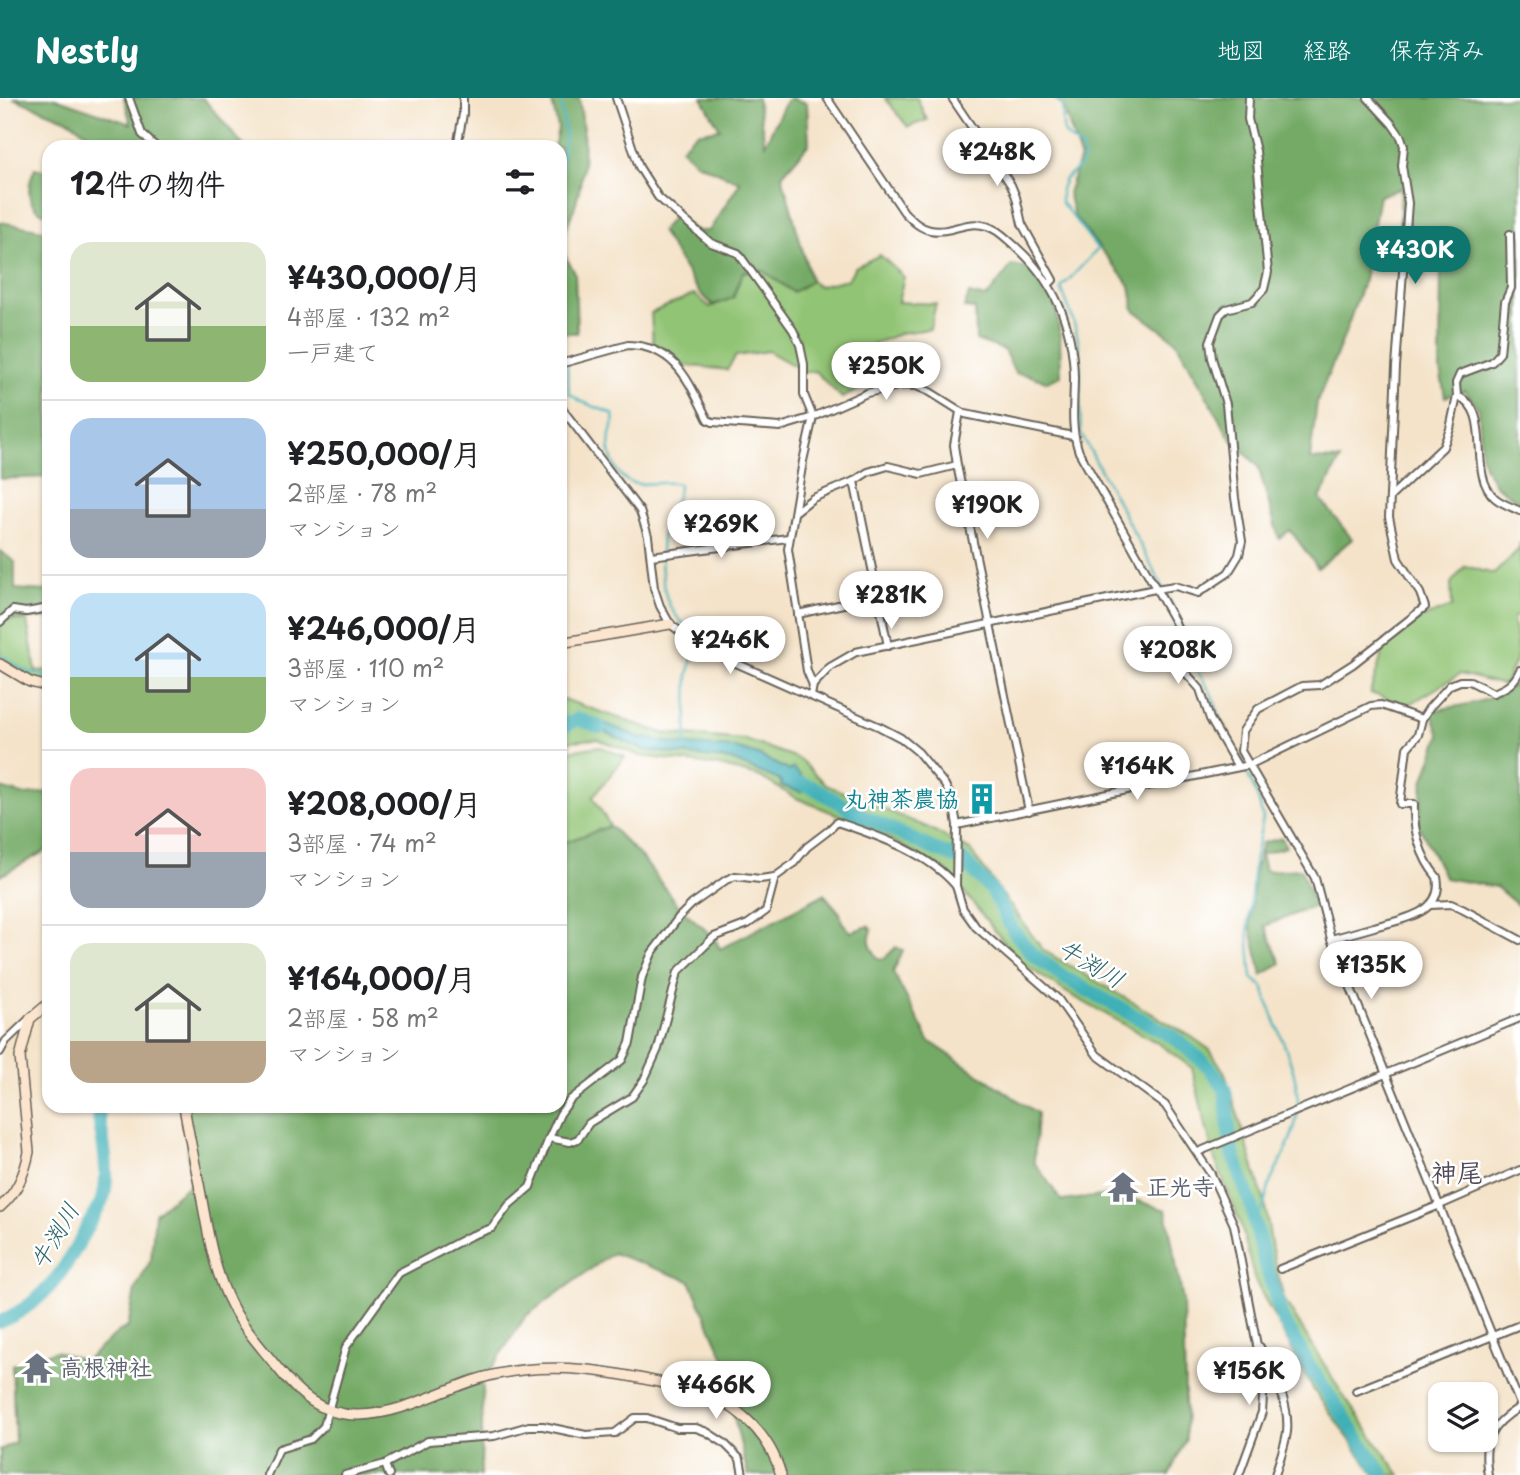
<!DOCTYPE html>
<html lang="ja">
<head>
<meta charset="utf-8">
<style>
  :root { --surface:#fff; --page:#f6f6f6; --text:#202124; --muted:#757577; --line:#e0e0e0; --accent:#0f766e }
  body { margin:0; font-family:"Playpen Sans","Klee One",sans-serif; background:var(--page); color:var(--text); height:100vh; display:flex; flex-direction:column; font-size:26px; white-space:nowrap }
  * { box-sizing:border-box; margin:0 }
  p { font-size:23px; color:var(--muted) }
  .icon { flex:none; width:38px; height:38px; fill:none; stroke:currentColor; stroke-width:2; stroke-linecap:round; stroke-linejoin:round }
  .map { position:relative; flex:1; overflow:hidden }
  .side { position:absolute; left:42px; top:42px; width:525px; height:973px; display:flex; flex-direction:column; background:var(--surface); border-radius:21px; box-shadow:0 2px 5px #0004 }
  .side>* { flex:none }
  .buttons { position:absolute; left:1428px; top:1284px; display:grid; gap:14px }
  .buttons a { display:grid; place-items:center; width:70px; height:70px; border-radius:14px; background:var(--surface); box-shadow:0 2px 5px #0004; font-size:35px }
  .price { position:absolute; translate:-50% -60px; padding:0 16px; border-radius:24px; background:#fff; color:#222; font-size:23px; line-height:46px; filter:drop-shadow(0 2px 4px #0008) }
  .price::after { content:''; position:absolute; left:50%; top:42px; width:21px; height:16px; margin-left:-10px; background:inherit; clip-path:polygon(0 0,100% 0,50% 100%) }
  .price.selected { background:var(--accent); color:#fff }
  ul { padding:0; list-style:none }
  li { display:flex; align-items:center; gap:21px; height:175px; padding:0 28px }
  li+li { border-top:2px solid var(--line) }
  li span { display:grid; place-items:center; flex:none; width:196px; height:140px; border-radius:21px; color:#555 }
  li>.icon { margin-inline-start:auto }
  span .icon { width:84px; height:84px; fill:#fffc; stroke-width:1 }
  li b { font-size:30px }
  h2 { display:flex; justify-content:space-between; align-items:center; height:84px; padding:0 28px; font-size:30px }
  header { display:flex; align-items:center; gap:42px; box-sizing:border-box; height:98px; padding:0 35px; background:var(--accent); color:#fff }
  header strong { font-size:33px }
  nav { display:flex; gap:38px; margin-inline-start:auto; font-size:24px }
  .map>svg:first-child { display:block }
  .green { fill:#92c475; stroke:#577048; stroke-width:2 }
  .forest { fill:#75aa66; stroke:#486341; stroke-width:2 }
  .water { fill:#3fb0b8; stroke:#2e666a; stroke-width:2 }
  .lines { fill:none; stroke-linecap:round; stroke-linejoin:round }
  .stream { stroke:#3fb0b8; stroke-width:2.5 }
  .river { stroke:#3fb0b8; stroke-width:14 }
  .street-casing { stroke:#686259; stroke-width:10 }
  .secondary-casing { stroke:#686259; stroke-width:12 }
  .street { stroke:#fff; stroke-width:6 }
  .secondary { stroke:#fce5cf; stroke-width:9 }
  .labels { text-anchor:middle; stroke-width:5; stroke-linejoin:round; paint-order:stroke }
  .culture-label { font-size:23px; font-weight:bold; fill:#0d838f; stroke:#fff; text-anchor:end }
  .worship-label { font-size:23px; font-weight:bold; fill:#5b616d; stroke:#fff; text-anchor:start }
  .water-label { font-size:24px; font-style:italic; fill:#2e666a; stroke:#fff }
  .quarter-label { font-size:26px; font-weight:bold; fill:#504958; stroke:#fff }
</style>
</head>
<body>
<header>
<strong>Nestly</strong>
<nav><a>地図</a><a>経路</a><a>保存済み</a></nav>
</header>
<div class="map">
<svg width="1520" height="1377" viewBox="0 0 1520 1377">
  <rect width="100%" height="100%" fill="#fff"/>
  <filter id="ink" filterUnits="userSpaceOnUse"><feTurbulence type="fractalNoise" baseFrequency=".0143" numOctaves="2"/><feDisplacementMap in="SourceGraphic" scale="14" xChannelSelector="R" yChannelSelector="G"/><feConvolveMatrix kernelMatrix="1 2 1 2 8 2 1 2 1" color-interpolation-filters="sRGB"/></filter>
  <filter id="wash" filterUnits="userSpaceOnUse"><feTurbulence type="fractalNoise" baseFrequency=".00686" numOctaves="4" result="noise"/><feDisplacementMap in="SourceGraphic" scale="28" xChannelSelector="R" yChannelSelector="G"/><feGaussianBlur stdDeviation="1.57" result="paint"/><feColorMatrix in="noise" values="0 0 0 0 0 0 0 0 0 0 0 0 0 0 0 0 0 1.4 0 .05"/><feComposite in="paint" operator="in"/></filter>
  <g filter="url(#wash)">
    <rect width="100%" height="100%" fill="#f4e3c9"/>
    <g class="green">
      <polygon points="885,0 917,0 927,22 908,29"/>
      <polygon points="880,157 904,179 898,204 936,206 930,231 901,235 873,246 880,281 842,300 815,273 801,275 796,269 768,253 736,258 727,272 684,267 669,253 653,247 651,215 694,196 710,209 733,200 742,174 762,172 793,194 811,183 818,188 848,181 855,169"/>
      <polygon points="1520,444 1520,518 1513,519 1518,557 1504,587 1460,576 1407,608 1370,595 1384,550 1421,520 1452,509 1451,485 1465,468 1494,476 1519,451"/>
      <polygon points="0,515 8,521 27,523 36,573 49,572 49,586 31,581 0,561"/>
      <polygon points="560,600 663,635 746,642 800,661 826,687 929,730 970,752 1043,852 1192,939 1210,952 1225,975 1265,1106 1272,1151 1284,1201 1343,1297 1400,1377 1375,1377 1313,1291 1255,1183 1240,1124 1213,1057 1192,970 1158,945 1069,896 1020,864 947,773 861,726 796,700 758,678 719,668 641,658 597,641 571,643 560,650"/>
      <polygon points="599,648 625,659 593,699 610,728 560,746 560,663 570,653"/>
    </g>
    <g class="forest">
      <polygon points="13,0 55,0 131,26 124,0 203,0 245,49 206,49 202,45 194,49 104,49 70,23"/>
      <path d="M551,0H579C588,54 585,96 560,144V49H554L558,30Z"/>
      <polygon points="702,0 757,0 765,46 786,3 790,0 807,5 809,46 782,77 811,183 793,194 762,172 743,174 733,200 713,207 699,194 661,133 673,119 698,133 709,133 740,84 696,65 681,50 696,35 720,31"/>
      <polygon points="1055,0 1520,0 1520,404 1495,387 1484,368 1481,355 1479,311 1465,293 1445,299 1440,272 1441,164 1437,162 1398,157 1401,90 1379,98 1364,182 1343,241 1317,304 1310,361 1340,362 1320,400 1352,441 1318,470 1290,432 1279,441 1258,368 1230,340 1176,243 1134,212 1130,188 1074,118 1068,95 1080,59 1064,11"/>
      <path d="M35,70L49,74V117C25,111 26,89 35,70Z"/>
      <polygon points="0,124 49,133 49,379 0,381"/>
      <polygon points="560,149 575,175 577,235 566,235 560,232"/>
      <polygon points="1012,167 1033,171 1055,206 1060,236 1061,278 1047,284 1028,277 1015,275 1004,252 976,242 975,211 964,210 969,196 986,200"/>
      <polygon points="0,453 15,464 15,491 46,493 49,486 49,520 8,521 0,515"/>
      <path d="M1520,581V809L1496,789L1445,780L1419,728L1423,684L1440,637L1431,613C1461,607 1499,604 1520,581Z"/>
      <polygon points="0,690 26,697 49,694 49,751 0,778"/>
      <path d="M610,728L643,761L679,809L714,839L720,851L824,796L840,815L842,824L851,834L868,828L872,832C867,844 871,850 878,860L884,861L896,849L903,853L893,874L929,943L1037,1015L1034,1064L1062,1103L1117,1096L1166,1112L1183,1203L1186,1341L1169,1377H748L733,1315L725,1262L690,1183L613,1155L526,1218L483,1283L481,1377H0V1352L15,1344L12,1267L56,1253L85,1263L118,1234L128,1229L135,1191L151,1162L155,1115L190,1086L185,1008H560V746Z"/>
      <polygon points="1282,740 1286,749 1261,756 1265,773 1301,771 1315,808 1265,828 1281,865 1262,877 1250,827 1254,776 1262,745"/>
    </g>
    <polygon class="water" points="578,621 599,623 639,639 676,646 735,650 758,657 790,673 793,670 812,689 804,691 802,694 781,688 781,683 731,662 643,652"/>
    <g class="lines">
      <g class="stream">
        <path d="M1055,0L1062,8C1065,38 1057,31 1082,51L1084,60L1080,68L1065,81L1061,91V104L1098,151L1061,190C1070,212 1079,235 1080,259C1081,285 1079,309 1081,335L1180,522L1191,563L1210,593L1232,648L1247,675L1257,697L1263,720L1254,764L1248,835L1252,880L1263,889C1274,928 1304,978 1297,1018C1293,1041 1280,1063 1271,1083C1265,1096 1267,1113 1253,1120"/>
        <polyline points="560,79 565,36 561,0"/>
        <path d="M560,253L563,254L567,268L569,295L580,303L613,316C615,326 611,329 610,337C607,358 617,386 640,386C653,386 667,383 679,386C680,399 670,410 666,422C658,443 660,491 671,510C677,521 687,530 698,538L688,577L686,648"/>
        <polyline points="0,556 24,572 49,579"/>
        <polyline points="560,618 578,621"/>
      </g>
      <g class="river">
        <polyline points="560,631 578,621 600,629"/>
        <polyline points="795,684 812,689 855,714 931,750 963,762 993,794 1013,832 1032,856 1065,880 1175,940 1209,969 1225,991 1231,1050 1250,1104 1264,1161 1282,1220 1308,1266 1383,1377"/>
        <path d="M0,1224C46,1203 64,1174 86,1131C91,1122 101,1106 103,1100C111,1074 101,1034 97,1008"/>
      </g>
    </g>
  </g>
  <g filter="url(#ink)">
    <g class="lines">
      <defs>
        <g id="street">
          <polyline points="129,0 142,36 156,49"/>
          <polyline points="616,0 639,69 658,99 711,145 738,155 793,232 800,247 804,266 804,297 813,319 803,363 788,451 807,573 813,587 811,598"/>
          <path d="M827,0L904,114C911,121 919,130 930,132C955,137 970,116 997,133C1003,137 1008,142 1014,147C1054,182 1073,226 1074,279C1074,306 1070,329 1079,354L1175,524C1181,538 1180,552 1179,567L1200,591L1210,621L1238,669"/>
          <polyline points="952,0 1011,87 1016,99 1022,126 1053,182 1049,186"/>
          <polyline points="1368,0 1392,26 1401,39 1404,48 1402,68 1408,105 1396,269 1389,419 1398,461 1420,495 1425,509 1353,566 1320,587 1302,588 1258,611 1243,633 1241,653 1315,780 1331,841 1520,1306"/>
          <polyline points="457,49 463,16 463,0"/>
          <path d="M560,266L628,247C677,248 689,285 708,322L713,324L780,329L813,319L867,295L902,287L916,288L930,294L965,316L1073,338"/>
          <path d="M1457,298C1495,312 1466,375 1495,400C1502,406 1512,409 1520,413"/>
          <polyline points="560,308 640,413 648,438 654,490 660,508 670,526 702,550 880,629 901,640 918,654 945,687 953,704 957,727 956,788 963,811 976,829 1058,901 1097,957 1165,1007 1211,1076 1234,1127 1264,1284 1262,1314 1239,1377"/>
          <polyline points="960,314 954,347 957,367 1029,713"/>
          <polyline points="854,383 888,548"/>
          <polyline points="1390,399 1443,349 1450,331 1457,298 1456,285 1460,276 1492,264 1500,255 1505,204 1511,190 1510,136"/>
          <polyline points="795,414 813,400 854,383 868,374 888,368 921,376 957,367"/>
          <polyline points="651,458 788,440"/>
          <polyline points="798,516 879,498"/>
          <polyline points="0,524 13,512 26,514 49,510"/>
          <polyline points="813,587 830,569 856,554 1155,491 1175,488 1198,495 1228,475 1239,457 1242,443 1235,400 1226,306 1212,260 1210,244 1220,217 1226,211 1252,204 1264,191 1268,174 1256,53 1248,21 1249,0"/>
          <polyline points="957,727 1249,667 1371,608 1381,607 1422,621"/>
          <polyline points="1430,807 1451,806 1462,811 1520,842"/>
          <path d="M1331,841C1346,837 1360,833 1374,829C1399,822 1445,816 1437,779C1420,759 1413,732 1414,706H1400L1407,650L1418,637L1422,621L1429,610L1450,587L1460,583H1470L1493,595C1506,590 1514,586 1520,572"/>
          <polyline points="0,954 6,943 28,922"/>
          <polyline points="549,1040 560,1016 570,1002 622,962 630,945 642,879 652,855 679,819 692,806 726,782 735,778 760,781 775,779"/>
          <polyline points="1198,1054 1520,920"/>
          <polyline points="1280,1171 1440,1107 1520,1072"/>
          <path d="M1260,1249C1273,1276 1290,1303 1287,1334C1285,1348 1279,1363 1275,1377"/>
          <polyline points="1356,1293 1520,1227"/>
          <polyline points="385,1366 389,1377"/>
          <path d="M267,1377L279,1351L311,1341L324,1328L346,1249L399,1175L470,1138L492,1130L509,1107L530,1089L549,1040L570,1044L578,1041L589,1025L632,999L644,982L658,951L678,874L714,839L748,826L766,813L775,779L793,766L807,749L828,733L837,724C878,738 927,754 956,788"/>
          <polyline points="345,1377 385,1366 428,1343 494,1338 529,1328 543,1328 586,1337 615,1335 635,1320 647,1320 677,1330 696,1330 707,1334 724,1345 740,1361 743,1377"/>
          <path d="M1488,1377C1482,1343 1490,1327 1520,1309"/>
        </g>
        <g id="secondary">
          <polyline points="560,545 670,526"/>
          <polyline points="0,566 30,584 49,589"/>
          <path d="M184,1008C188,1034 194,1060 199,1086C207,1128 212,1170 232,1208C243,1230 261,1249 276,1268C297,1295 322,1318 359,1317C400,1316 436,1295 475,1282C547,1259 618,1274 689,1291C732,1301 769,1333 781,1377"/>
          <path d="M0,1109C17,1095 25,1075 29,1054L20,959L30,921L49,905"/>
        </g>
      </defs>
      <use href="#street" class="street-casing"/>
      <use href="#secondary" class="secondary-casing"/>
      <use href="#street" class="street"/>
      <use href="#secondary" class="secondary"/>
    </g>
  </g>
  <defs>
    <symbol id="building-bare" viewBox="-9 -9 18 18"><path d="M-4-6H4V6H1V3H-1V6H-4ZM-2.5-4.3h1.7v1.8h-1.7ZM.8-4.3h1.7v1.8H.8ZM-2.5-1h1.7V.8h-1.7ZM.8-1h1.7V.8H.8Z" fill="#0f9aa8" stroke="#fff" stroke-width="2.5" paint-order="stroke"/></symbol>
    <symbol id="temple-bare" viewBox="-9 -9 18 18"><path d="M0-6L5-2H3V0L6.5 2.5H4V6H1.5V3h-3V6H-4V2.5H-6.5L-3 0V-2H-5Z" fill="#6b7280" stroke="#fff" stroke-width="2.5" paint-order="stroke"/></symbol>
  </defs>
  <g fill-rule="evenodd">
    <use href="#building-bare" x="960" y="679" width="44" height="44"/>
    <use href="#temple-bare" x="1101" y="1067" width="44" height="44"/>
    <use href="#temple-bare" x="15" y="1248" width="44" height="44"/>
  </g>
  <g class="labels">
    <g class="culture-label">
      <text x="959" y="709">丸神茶農協</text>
    </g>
    <g class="worship-label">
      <text x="1146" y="1097">正光寺</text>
      <text x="60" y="1278">高根神社</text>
    </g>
    <g class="water-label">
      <text transform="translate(1091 866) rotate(31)" y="8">牛渕川</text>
      <text transform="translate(55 1138) rotate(-59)" y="8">牛渕川</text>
    </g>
    <g class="quarter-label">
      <text x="1457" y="1084">神尾</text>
    </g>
  </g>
</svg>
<div class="buttons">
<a><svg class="icon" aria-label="layers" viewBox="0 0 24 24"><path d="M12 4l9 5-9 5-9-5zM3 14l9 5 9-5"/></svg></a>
</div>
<b class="price" style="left:997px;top:90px">¥248K</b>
<b class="price selected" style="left:1415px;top:188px">¥430K</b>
<b class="price" style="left:886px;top:304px">¥250K</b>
<b class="price" style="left:987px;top:443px">¥190K</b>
<b class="price" style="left:721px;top:462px">¥269K</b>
<b class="price" style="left:891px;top:533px">¥281K</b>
<b class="price" style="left:730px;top:578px">¥246K</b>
<b class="price" style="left:1178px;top:588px">¥208K</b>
<b class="price" style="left:1137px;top:704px">¥164K</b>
<b class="price" style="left:1371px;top:903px">¥135K</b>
<b class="price" style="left:1249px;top:1309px">¥156K</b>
<b class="price" style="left:716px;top:1323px">¥466K</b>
<section class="side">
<h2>12件の物件<svg class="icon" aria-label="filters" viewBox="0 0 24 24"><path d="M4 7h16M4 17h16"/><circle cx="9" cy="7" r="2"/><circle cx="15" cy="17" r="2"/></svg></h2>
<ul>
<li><span style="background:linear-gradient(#dfe7d0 60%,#8fb573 0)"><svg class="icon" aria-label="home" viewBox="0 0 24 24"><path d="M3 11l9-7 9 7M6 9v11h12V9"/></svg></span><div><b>¥430,000/月</b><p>4部屋 · 132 m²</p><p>一戸建て</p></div></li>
<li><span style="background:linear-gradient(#a9c7e8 65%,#9aa5b1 0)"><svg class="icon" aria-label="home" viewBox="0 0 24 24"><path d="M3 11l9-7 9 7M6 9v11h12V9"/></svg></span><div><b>¥250,000/月</b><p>2部屋 · 78 m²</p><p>マンション</p></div></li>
<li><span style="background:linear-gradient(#bfe0f5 60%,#8fb573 0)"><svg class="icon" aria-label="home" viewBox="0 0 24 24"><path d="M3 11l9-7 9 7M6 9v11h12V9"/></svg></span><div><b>¥246,000/月</b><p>3部屋 · 110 m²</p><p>マンション</p></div></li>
<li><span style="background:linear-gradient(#f6c9c9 60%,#9aa5b1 0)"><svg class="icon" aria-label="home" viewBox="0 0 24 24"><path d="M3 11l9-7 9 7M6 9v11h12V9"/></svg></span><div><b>¥208,000/月</b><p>3部屋 · 74 m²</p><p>マンション</p></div></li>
<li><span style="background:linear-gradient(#dfe7d0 70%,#b9a48a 0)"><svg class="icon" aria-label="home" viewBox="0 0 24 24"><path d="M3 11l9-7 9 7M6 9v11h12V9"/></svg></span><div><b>¥164,000/月</b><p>2部屋 · 58 m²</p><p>マンション</p></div></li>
</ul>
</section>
</div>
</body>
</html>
